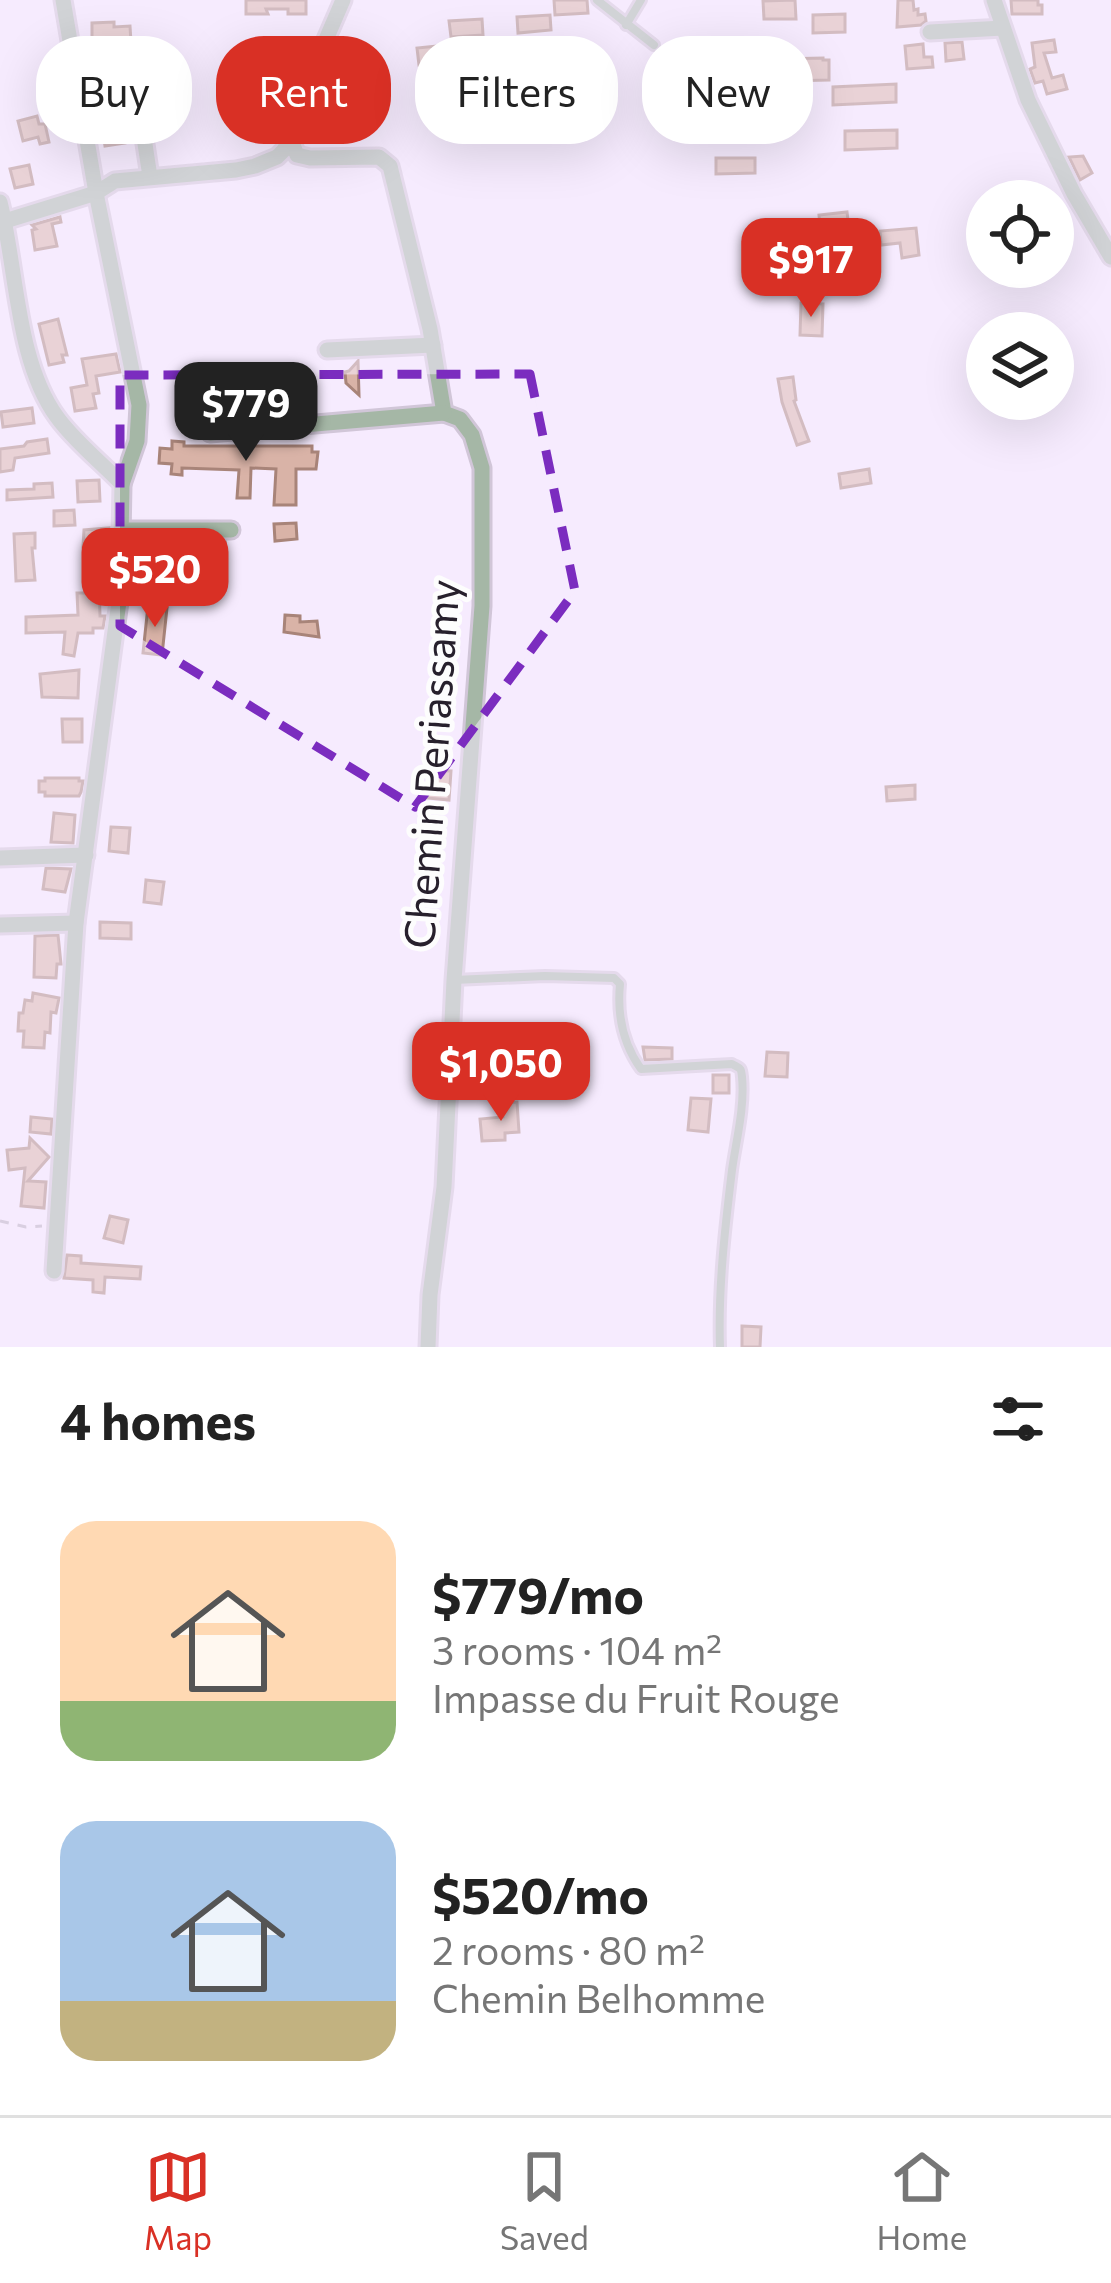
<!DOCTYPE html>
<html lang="en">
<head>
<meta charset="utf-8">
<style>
  :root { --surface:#fff; --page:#f2f2f2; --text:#222; --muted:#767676; --line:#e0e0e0; --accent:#d93025 }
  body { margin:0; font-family:Commissioner,sans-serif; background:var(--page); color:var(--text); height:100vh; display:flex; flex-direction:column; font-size:45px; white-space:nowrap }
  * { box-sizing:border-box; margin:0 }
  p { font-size:39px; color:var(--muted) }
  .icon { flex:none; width:66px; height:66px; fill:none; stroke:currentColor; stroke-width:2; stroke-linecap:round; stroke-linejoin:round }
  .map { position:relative; height:1347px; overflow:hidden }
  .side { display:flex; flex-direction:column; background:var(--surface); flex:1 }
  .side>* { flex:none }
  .hud { position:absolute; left:36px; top:36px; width:1041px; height:108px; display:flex; gap:24px }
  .tools { position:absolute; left:966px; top:180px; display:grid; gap:24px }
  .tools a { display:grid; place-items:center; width:108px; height:108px; border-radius:50%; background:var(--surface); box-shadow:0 12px 48px #0002; font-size:60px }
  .price { position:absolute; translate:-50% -102px; padding:0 27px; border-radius:24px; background:var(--accent); color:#fff; font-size:39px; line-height:78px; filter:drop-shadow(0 3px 6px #0008) }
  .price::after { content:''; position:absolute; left:50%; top:72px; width:36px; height:27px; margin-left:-18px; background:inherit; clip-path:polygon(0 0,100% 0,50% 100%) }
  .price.on { background:#222; color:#fff }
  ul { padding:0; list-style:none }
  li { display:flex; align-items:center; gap:36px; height:300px; padding:0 60px }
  li span { display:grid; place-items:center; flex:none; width:336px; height:240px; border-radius:36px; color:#555 }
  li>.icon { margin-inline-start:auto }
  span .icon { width:144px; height:144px; fill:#fffc; stroke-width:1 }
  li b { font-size:51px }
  h2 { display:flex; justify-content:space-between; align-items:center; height:144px; padding:0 60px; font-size:51px }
  .pill { padding:0 42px; border-radius:48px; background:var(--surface); box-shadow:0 12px 48px #0002; font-size:42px; line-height:108px }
  .pill.on { background:var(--accent); color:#fff }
  .menu { display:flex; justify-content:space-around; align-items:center; height:168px; border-top:3px solid var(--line); background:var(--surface); font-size:33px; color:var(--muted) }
  .menu a { display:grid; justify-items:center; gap:6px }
  .menu .on { color:var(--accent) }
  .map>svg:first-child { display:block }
  .building { fill:#d9b3a7; stroke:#a88479; stroke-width:3 }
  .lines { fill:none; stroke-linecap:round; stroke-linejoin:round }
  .service-casing { stroke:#d1c6d8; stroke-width:14 }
  .minor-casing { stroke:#d1c6d8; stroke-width:21 }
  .path { stroke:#b7adbe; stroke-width:3; stroke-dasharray:9 9; stroke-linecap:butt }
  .service { stroke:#a5b7a6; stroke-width:8 }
  .minor { stroke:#a5b7a6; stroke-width:15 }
  .marked { fill:none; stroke:#7b2cbf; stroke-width:9; stroke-dasharray:24 15; stroke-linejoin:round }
  .labels { text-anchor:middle; stroke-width:10; stroke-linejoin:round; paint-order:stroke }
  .street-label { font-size:42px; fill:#27202c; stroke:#fdfdfd }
</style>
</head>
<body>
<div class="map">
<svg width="1111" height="1347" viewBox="0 0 1111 1347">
  <rect width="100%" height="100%" fill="#f6ebfe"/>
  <g class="building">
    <polygon points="246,0 306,0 306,14 288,14 288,9 266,9 268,14 246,14"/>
    <polygon points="554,0 587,0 588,13 555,15"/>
    <polygon points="795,0 796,19 764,19 763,1"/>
    <polygon points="898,0 913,0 914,10 918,9 918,15 925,14 926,21 921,25 897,27"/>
    <polygon points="1011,0 1038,0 1038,5 1042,5 1042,14 1012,14"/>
    <polygon points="845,14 845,32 813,33 813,15"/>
    <polygon points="550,15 551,30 518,33 517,17"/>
    <polygon points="482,19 483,35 451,37 449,21"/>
    <polygon points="114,22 114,27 130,26 131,42 115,43 114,48 92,48 92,23"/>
    <polygon points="1054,40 1056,52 1044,53 1052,78 1063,75 1067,89 1047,94 1043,81 1035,83 1030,69 1035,67 1032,43"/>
    <polygon points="962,42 964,59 946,61 945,43"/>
    <polygon points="351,44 364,45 361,66 339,63 341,47 350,48"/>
    <polygon points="923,44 924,57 932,57 933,67 907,69 905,46"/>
    <polygon points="448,45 450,62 419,65 417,48"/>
    <polygon points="256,52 279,52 279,57 283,56 284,80 256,81"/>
    <polygon points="823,58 823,60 829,60 829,80 784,81 783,78 779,78 778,59"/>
    <polygon points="115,63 116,70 122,70 123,84 118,84 125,143 105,146 101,120 96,120 86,66"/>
    <polygon points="322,82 336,84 333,111 339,111 338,132 307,130 314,110 318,110"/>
    <polygon points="896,84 896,102 833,105 833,87"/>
    <rect x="715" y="114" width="39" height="21"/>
    <polygon points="37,116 39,124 45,124 49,142 40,144 38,137 23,141 18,121"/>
    <polygon points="897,130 897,148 845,150 845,131"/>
    <polygon points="1083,156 1092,173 1080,180 1069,157"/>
    <polygon points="716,158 755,158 755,173 716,174"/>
    <polygon points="29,165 33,184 15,188 10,169"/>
    <polygon points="847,212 854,269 825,272 819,215"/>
    <polygon points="60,217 61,222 52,224 57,246 35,250 32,230 36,229 32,225"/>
    <polygon points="916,228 919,255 902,258 900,243 881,245 880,231"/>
    <polygon points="801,303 823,304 822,336 800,335"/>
    <polygon points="58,319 67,355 62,355 64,362 49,365 39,324"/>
    <polygon points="116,354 120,372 96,376 99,393 93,394 96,408 75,411 71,388 87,385 82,359"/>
    <polygon points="358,361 359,395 346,383 345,372 349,371"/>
    <polygon points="793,377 796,400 794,401 809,441 797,445 782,402 778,379"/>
    <polygon points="32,408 34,423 3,427 1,412"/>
    <polygon points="47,439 49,453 15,458 13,470 0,472 0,449 24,446 27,442"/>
    <polygon points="172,441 184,442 184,446 312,446 312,452 318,452 316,469 296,469 296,505 274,505 276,469 251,468 250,498 237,498 239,470 182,468 182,475 171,474 172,464 159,463 160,448 172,449"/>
    <polygon points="869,469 871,483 841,488 839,474"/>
    <polygon points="99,480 100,501 78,502 77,481"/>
    <polygon points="52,483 53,497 7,500 7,490 34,489 34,484"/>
    <polygon points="74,510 75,525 54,526 54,511"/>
    <polygon points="296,523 297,539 275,541 274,524"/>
    <polygon points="109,528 108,579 99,580 100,616 105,616 103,628 93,628 93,633 78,633 74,656 63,654 65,632 26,633 26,617 78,615 77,593 87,593 85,568 92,567 90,547 83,547 84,530"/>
    <polygon points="35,533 35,548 32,548 35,580 16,581 14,534"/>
    <polygon points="142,542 160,542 156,581 134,579 135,564 140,564"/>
    <polygon points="204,542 225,542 225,554 212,554 211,587 193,587 193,568 203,568"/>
    <polygon points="148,606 167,608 162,655 143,653"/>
    <polygon points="285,615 300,616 300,622 317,621 319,637 284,632"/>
    <polygon points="79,670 78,698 42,697 40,674"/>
    <polygon points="62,719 82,719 82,742 63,742"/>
    <polygon points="429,770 451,771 449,800 427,798"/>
    <polygon points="45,778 79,778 79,781 83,781 81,792 79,796 45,796 45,792 39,792 39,781 45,781"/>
    <polygon points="915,785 915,799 887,801 886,787"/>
    <polygon points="54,813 75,815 73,843 51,842"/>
    <polygon points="111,827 130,828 128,853 109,851"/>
    <polygon points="46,868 71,869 65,892 43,889"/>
    <polygon points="146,880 164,882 161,904 144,902"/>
    <polygon points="100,922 131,923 131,939 100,938"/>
    <polygon points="58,935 61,964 57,964 56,978 34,977 35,936"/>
    <polygon points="33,993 59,998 56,1013 51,1012 50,1033 45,1032 44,1048 23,1047 24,1031 18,1031 19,1013 23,1013 25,1000 32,1001"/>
    <polygon points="643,1047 672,1048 672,1059 645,1060"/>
    <polygon points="767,1052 788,1053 787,1077 765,1076"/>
    <rect x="713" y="1075" width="16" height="18"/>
    <polygon points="691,1098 711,1099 708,1132 688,1130"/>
    <polygon points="517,1102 519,1132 505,1133 505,1140 482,1141 480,1119 503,1117 502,1103"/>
    <polygon points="31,1117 52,1119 51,1134 30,1132"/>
    <polygon points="30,1138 49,1157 28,1181 46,1182 44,1208 21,1206 25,1168 9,1170 7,1150 29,1148"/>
    <polygon points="110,1216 128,1220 123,1243 104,1238"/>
    <polygon points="67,1255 81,1256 81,1263 141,1267 140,1279 105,1277 104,1293 93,1292 93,1280 64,1278"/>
    <polygon points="742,1326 761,1327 760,1347 742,1347"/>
  </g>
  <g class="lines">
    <defs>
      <g id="service">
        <polyline points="597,0 654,45"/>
        <polyline points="626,25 641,0"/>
        <path d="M454,980L545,976L614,978L620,984C617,1015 623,1044 641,1069L732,1064C741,1069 741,1067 742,1077C745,1107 736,1141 732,1170C725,1228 718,1288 720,1347"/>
      </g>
      <g id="minor">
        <polyline points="63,0 96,193 139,405 137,441 122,484"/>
        <polyline points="994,0 1028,100 1074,194 1111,257"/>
        <polyline points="930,32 1003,28"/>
        <polyline points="140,111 150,177"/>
        <polyline points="291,140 297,155 310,158 379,157 390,166 430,329 444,413 460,419 472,435 482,468 482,606 454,980 444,1187 430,1295 428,1347"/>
        <path d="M0,202C17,268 16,361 57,417C75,442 101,462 122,484L120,594L76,923L54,1271"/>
        <polyline points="5,221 96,193 115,181 236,170 255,166 277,157 284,150 298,122 312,72 343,0"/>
        <polyline points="327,350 433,345"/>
        <polyline points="210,433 444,413"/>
        <polyline points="123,530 231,530"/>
        <polyline points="0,858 86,855"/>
        <polyline points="0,925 76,923"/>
      </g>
    </defs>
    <use href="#service" class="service-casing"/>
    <use href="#minor" class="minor-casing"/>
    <polyline class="path" points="0,1221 26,1227 42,1226"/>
    <use href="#service" class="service"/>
    <use href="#minor" class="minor"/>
  </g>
  <path d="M0 0H1111V1347H0ZM530,374L575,591L415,807L120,626V375Z" fill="#f6ebfe" fill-opacity=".55" fill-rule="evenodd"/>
  <path class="marked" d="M530,374L575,591L415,807L120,626V375Z"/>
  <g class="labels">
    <g class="street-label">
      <text transform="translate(432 764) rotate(-86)" y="15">Chemin Periassamy</text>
    </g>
  </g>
</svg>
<div class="tools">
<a><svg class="icon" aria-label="locate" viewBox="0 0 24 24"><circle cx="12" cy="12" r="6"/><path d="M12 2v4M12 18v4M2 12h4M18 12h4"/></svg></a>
<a><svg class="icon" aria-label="layers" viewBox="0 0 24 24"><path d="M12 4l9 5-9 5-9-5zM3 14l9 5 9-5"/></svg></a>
</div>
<b class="price" style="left:811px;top:320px">$917</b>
<b class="price on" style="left:246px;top:464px">$779</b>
<b class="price" style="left:155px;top:630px">$520</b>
<b class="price" style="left:501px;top:1124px">$1,050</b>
<div class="hud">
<a class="pill">Buy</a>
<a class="pill on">Rent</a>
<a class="pill">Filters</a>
<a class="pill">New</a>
</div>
</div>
<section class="side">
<h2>4 homes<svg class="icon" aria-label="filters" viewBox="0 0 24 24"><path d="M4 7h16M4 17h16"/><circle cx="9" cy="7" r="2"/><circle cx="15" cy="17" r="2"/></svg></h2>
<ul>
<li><span style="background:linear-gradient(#ffd9b3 75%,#8fb573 0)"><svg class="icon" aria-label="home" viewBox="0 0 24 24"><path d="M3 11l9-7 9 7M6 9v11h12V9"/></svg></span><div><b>$779/mo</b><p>3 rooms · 104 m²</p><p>Impasse du Fruit Rouge</p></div></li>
<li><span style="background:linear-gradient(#a9c7e8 75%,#c2b280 0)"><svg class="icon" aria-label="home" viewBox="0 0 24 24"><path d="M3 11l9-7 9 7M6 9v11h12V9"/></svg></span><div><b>$520/mo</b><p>2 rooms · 80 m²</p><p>Chemin Belhomme</p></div></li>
</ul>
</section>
<nav class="menu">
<a class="on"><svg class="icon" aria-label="map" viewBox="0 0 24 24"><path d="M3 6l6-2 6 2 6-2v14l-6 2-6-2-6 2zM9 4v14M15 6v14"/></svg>Map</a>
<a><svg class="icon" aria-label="saved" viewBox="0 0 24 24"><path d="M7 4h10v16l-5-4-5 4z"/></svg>Saved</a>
<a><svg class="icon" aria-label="home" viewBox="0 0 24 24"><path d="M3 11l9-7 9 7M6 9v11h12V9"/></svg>Home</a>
</nav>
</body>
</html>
